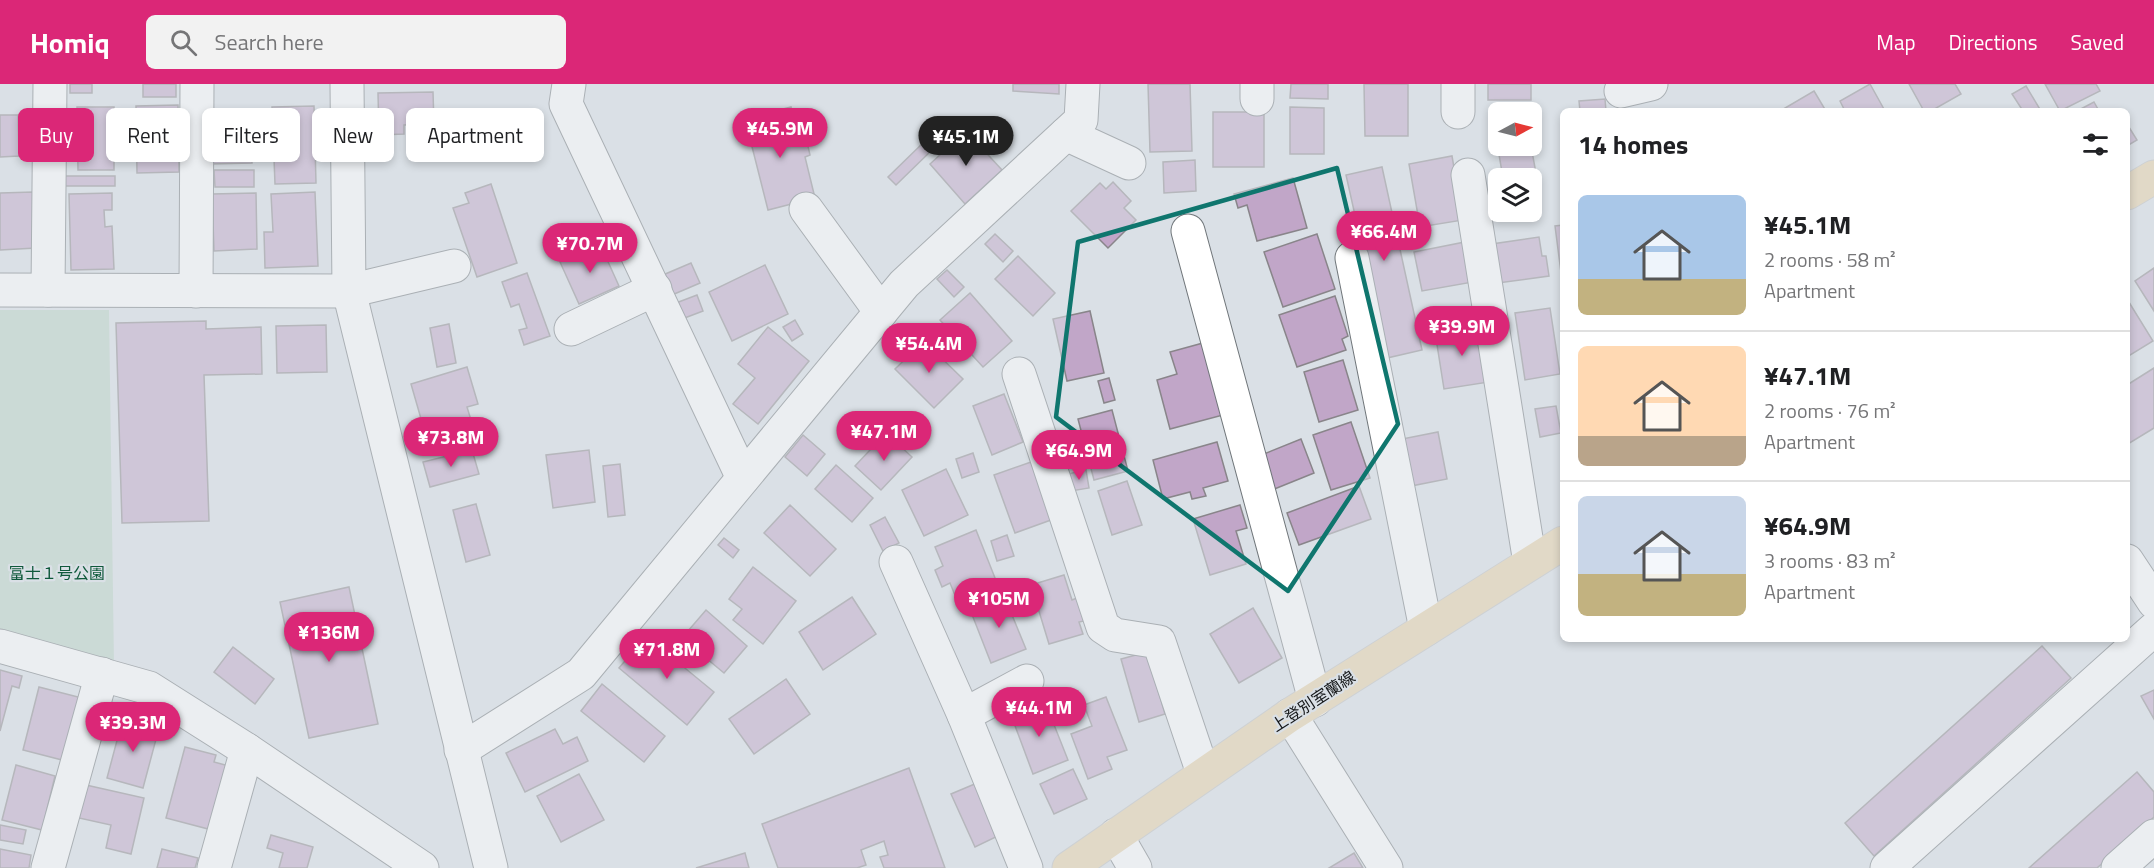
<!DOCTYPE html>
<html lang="en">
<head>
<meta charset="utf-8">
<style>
  :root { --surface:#fff; --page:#f2f2f2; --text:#202124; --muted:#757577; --line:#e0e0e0; --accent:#db2777 }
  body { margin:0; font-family:"Titillium Web","Noto Sans JP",sans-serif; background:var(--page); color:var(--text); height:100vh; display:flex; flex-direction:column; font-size:22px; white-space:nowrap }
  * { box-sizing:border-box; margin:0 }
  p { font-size:20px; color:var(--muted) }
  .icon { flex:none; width:33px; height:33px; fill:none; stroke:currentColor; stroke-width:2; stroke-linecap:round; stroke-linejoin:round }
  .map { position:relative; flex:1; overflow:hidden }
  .panel { position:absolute; left:1560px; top:24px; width:570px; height:534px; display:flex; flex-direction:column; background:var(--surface); border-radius:9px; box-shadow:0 3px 9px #0003 }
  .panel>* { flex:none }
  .top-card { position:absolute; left:18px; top:24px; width:570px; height:54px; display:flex; gap:12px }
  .needle { width:39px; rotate:83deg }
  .tools { position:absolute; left:1488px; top:18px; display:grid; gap:12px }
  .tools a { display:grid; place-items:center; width:54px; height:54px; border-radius:9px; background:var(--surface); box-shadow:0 3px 9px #0003; font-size:30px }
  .price { position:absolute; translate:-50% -51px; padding:0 14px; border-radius:21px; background:var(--accent); color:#fff; font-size:20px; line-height:39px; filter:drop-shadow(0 2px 3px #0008) }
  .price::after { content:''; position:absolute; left:50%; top:36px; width:18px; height:14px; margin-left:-9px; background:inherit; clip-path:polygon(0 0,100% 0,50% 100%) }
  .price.active { background:#222; color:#fff }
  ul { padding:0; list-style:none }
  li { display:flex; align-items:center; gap:18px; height:150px; padding:0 18px }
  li+li { border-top:2px solid var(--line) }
  li span { display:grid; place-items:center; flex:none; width:168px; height:120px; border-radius:9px; color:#555 }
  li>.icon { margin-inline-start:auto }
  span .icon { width:72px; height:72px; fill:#fffc; stroke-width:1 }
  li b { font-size:26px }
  h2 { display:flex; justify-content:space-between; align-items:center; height:72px; padding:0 18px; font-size:26px }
  .chip { padding:0 21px; border-radius:9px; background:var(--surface); box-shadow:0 3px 9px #0003; font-size:21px; line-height:54px }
  .chip.active { background:var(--accent); color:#fff }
  header { display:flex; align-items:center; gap:36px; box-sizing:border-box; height:84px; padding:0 30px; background:var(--accent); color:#fff }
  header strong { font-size:28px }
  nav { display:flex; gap:33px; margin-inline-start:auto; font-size:21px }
  .search { width:420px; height:54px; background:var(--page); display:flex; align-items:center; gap:15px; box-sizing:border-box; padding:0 21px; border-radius:9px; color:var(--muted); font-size:22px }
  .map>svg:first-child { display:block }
  .green { fill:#b9d2c4 }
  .building { fill:#c1a6c8; stroke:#89858a; stroke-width:1.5 }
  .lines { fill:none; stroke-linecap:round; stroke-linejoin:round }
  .minor-casing { stroke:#70767a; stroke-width:35 }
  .major-casing { stroke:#bdbebe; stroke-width:35 }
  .minor { stroke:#fff; stroke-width:33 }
  .major { stroke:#e9d1a3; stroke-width:33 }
  .marked { fill:none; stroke:#0f766e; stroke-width:4.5; stroke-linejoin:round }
  .labels { text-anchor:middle; stroke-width:4.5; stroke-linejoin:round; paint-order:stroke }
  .park-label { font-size:16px; fill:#0f593b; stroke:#dae0e6 }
  .street-label { font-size:16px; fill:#141618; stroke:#dae0e6 }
</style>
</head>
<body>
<header>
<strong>Homiq</strong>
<div class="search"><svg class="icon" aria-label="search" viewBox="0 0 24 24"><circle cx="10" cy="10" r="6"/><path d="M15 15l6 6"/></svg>Search here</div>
<nav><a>Map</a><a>Directions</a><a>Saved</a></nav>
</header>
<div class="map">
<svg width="2154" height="784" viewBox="0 0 2154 784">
  <rect width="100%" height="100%" fill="#dae0e6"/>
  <polygon class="green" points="0,226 109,226 114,580 0,546"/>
  <g class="building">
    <rect x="70" y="0" width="22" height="9"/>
    <rect x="143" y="0" width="33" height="13"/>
    <polygon points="1013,0 1059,0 1059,10 1013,7"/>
    <polygon points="1148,0 1190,0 1192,67 1150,68"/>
    <polygon points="1291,0 1328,0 1328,15 1290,14"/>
    <polygon points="1364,0 1408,0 1408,52 1365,52"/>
    <rect x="1488" y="0" width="43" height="16"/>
    <polygon points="1870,0 1885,27 1845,27 1840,17"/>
    <polygon points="1909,0 1955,0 1961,10 1931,27 1924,27"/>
    <polygon points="2045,0 2096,0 2100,7 2060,27"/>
    <polygon points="2026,2 2041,27 2023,27 2012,10"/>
    <polygon points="1814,7 1826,27 1780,27"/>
    <polygon points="433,8 434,40 404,41 404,50 379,51 378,9"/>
    <polygon points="1605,15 1606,27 1580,27 1579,17"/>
    <polygon points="2094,18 2099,27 2077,27"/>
    <polygon points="178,21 179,88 137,89 136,22"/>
    <polygon points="314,22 316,99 275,100 272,23"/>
    <polygon points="77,23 114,23 114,86 78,86"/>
    <polygon points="791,23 800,60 807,58 810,71 805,73 815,114 768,126 745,35"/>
    <polygon points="1290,23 1324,24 1324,70 1290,70"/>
    <polygon points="250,26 252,79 210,80 208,28"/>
    <rect x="1213" y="28" width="51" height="55"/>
    <polygon points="0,31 18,31 19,72 0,73"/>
    <polygon points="2127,40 2137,56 2127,62"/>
    <polygon points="1498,46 1498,62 1531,62 1538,100 1532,102 1532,94 1503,94 1495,47"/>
    <polygon points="966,47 1002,86 965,120 930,80"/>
    <polygon points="927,55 935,63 896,101 888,93"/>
    <polygon points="1452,72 1463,136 1420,143 1409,80"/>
    <polygon points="1195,76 1196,107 1164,109 1163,78"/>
    <polygon points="1382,83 1422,266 1387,274 1346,91"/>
    <polygon points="214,86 254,86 254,103 215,103"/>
    <rect x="65" y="92" width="50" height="10"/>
    <polygon points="1293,94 1307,144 1257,157 1247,121 1238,124 1234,110"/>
    <polygon points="1113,98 1131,117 1124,124 1136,136 1108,164 1071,127 1100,99 1106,105"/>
    <polygon points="491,100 517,179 477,193 453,124 469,119 465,109"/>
    <polygon points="33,108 36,164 0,166 0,109"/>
    <polygon points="315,108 318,182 265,184 264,148 273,148 271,110"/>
    <polygon points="112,109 112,126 104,126 105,143 112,142 114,185 71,186 69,110"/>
    <polygon points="256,109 257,165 214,167 212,110"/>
    <polygon points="1563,141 1563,204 1555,142"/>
    <polygon points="995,150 1013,167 1003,178 985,160"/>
    <polygon points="1317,150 1335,205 1283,223 1264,168"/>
    <polygon points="1539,153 1542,172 1546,172 1549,192 1498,199 1492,160"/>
    <polygon points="1465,158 1473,198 1422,207 1414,168"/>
    <polygon points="600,160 619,202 579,220 560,178"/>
    <polygon points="1018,172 1055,209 1033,232 995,195"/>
    <polygon points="691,179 700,199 672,211 663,191"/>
    <polygon points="765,181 788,230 732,257 709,208"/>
    <polygon points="2154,184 2154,227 2135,197"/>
    <polygon points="947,186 964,203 954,213 937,195"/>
    <polygon points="527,189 550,252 524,261 519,246 527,244 519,220 511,223 502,198"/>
    <polygon points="970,209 1012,257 983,283 940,236"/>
    <polygon points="697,211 703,227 682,235 676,219"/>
    <polygon points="1335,212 1348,252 1342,255 1346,266 1297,283 1279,231"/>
    <polygon points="2127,215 2153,257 2127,273"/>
    <polygon points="1550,224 1560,290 1525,296 1515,229"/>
    <polygon points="1090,227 1104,289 1067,297 1053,235"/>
    <polygon points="795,236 803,250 792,257 783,243"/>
    <polygon points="206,237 206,245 261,243 262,290 204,291 209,437 122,439 116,239"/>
    <polygon points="449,240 456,279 437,283 430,244"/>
    <polygon points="326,241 327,288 277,289 276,242"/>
    <polygon points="1479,241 1489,298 1444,305 1435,248"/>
    <polygon points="768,243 809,277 758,340 733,320 755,294 738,280"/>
    <polygon points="924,257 963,295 934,324 895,285"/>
    <polygon points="1203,259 1223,331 1170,345 1157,296 1177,290 1170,268"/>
    <polygon points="1343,276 1358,326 1319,338 1304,288"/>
    <polygon points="467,283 478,320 467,323 474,346 428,359 411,300"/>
    <polygon points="2154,284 2154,344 2128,360 2127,301"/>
    <polygon points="1109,294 1115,316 1104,319 1098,297"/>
    <polygon points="1004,310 1023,358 992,371 973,322"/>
    <polygon points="1556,322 1561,349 1540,353 1535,325"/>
    <polygon points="1112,326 1128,387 1094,396 1078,335"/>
    <polygon points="1351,338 1370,394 1331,406 1313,351"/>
    <polygon points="1438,348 1447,395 1411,402 1402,355"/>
    <polygon points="886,349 912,373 881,406 855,382"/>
    <polygon points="803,351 825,370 807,392 785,373"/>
    <polygon points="1301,355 1314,389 1272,406 1259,372"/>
    <polygon points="1217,358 1228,397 1203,404 1206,412 1192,415 1190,408 1163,415 1153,376"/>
    <polygon points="472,366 479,390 430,403 423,378"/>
    <polygon points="589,366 595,418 553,424 546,371"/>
    <polygon points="973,369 979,388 962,394 956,375"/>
    <polygon points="1031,378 1051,436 1015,449 994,391"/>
    <polygon points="620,380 625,431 608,433 603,382"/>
    <polygon points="836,381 873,414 852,438 815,405"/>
    <polygon points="946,385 968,431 924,452 902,406"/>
    <polygon points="1086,386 1089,404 1071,407 1068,390"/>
    <polygon points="1127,397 1142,441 1112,451 1098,407"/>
    <polygon points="1359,402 1371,435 1299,461 1287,429"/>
    <polygon points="476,420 490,471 466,478 453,426"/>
    <polygon points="790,421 836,465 810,492 764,449"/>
    <polygon points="1240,421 1247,444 1236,447 1246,480 1210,491 1193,435"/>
    <polygon points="885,433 899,459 883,467 870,441"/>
    <polygon points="976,446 999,504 959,521 950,499 942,503 935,486 943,482 935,463"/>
    <polygon points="1007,451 1014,472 997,477 991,457"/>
    <polygon points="724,454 739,466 733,474 718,461"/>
    <polygon points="753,483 796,517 763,560 733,536 742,525 729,515"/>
    <polygon points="1064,491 1072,516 1077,514 1084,537 1079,538 1083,550 1049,560 1031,501"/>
    <polygon points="349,503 378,640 309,654 280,518"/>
    <polygon points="1010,512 1017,528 1012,531 1026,565 991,579 971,528"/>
    <polygon points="852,513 876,550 823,586 799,548"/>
    <polygon points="1253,524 1282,574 1239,599 1210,550"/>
    <polygon points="706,526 747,562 724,589 682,554"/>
    <polygon points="646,552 714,608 687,641 619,584"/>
    <polygon points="2042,562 2071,594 1874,772 1845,739"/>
    <polygon points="233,563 274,595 255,620 214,588"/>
    <polygon points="1147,568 1165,630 1139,638 1121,575"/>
    <polygon points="0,586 22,592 19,604 12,602 0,647"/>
    <polygon points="786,595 810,630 754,670 729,635"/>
    <polygon points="602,600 665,652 644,678 581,627"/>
    <polygon points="39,603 82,614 66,677 23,666"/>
    <polygon points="2154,606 2154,635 2141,612"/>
    <polygon points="1106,613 1127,666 1107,673 1112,685 1088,695 1071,650 1092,642 1084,621"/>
    <polygon points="1045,618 1068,676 1033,690 1011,631"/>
    <polygon points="123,634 159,644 143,704 107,694"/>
    <polygon points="555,645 563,660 577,653 588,677 525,708 506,669"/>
    <polygon points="185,663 216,671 214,678 229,682 212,746 166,734"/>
    <polygon points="16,681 55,692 42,746 2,736"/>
    <polygon points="909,684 945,784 884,784 880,773 888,771 884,757 861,766 866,781 857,784 778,784 762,740"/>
    <polygon points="1073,685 1087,715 1054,730 1040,700"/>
    <polygon points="2137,688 2154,708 2154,733 2097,784 2029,784"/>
    <polygon points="579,690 604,736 561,758 537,712"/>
    <polygon points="977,699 1000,751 975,763 951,710"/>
    <polygon points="86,701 144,714 131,770 106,764 111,741 79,734"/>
    <polygon points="0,741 26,746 23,760 0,756"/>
    <polygon points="271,751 313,763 307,784 279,784 283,769 267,764"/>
    <polygon points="0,765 31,771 29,784 0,784"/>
    <polygon points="162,765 198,774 195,784 157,784"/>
    <polygon points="745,769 749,784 696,784"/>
    <polygon points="1354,769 1363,784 1329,784"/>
  </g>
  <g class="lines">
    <defs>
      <g id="minor">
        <polyline points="347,0 349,207 491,784"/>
        <polyline points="569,0 566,20 743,394"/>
        <polyline points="1458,0 1458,28"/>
        <polyline points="1621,7 1651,0"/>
        <polyline points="1257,15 1257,0"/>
        <polyline points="1066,50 1129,79"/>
        <polyline points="1468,91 1530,479"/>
        <polyline points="806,125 881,228"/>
        <polyline points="1188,147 1315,616"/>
        <polyline points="1352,174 1426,545"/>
        <polyline points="0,206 349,207 454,182"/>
        <polyline points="48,206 50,0"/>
        <polyline points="196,207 197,0"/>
        <polyline points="571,245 655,205"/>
        <polyline points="1019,290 1103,543 1115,551 1159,558 1203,689"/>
        <polyline points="2127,477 2154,518"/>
        <polyline points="896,478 964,631 1026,784"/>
        <polyline points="0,562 149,604 247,666 422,784"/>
        <polyline points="964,631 1027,597"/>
        <polyline points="1290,631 1386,784"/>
        <polyline points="461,666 581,590 904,200 1081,36 1083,0"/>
        <polyline points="1116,751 1135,784"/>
        <polyline points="48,784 102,590"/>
        <polyline points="214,784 247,666"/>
        <polyline points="1887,784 2154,545"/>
        <polyline points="2118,784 2154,752"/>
      </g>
      <g id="major">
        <polyline points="2127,109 2154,93"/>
        <polyline points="1069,784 1290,631 1563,459"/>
      </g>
    </defs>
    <use href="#minor" class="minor-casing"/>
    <use href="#major" class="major-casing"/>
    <use href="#minor" class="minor"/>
    <use href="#major" class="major"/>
  </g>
  <path d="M0 0H2154V784H0ZM1337,84L1398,340L1288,507L1056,333L1078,158Z" fill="#dae0e6" fill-opacity=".55" fill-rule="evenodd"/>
  <path class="marked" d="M1337,84L1398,340L1288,507L1056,333L1078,158Z"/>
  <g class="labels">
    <g class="park-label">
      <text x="57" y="495">富士１号公園</text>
    </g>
    <g class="street-label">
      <text transform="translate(1313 617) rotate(-33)" y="6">上登別室蘭線</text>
    </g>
  </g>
</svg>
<div class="tools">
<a><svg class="needle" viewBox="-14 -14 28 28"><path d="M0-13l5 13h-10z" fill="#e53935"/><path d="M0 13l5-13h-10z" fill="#757577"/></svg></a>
<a><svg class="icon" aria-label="layers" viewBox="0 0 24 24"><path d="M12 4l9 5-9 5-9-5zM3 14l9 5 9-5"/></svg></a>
</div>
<b class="price" style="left:780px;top:75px">¥45.9M</b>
<b class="price active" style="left:966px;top:83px">¥45.1M</b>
<b class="price" style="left:1384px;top:178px">¥66.4M</b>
<b class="price" style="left:590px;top:190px">¥70.7M</b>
<b class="price" style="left:1462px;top:273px">¥39.9M</b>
<b class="price" style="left:929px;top:290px">¥54.4M</b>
<b class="price" style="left:884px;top:378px">¥47.1M</b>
<b class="price" style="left:451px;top:384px">¥73.8M</b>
<b class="price" style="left:1079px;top:397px">¥64.9M</b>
<b class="price" style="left:999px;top:545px">¥105M</b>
<b class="price" style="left:329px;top:579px">¥136M</b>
<b class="price" style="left:667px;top:596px">¥71.8M</b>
<b class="price" style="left:1039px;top:654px">¥44.1M</b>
<b class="price" style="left:133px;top:669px">¥39.3M</b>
<div class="top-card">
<a class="chip active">Buy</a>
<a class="chip">Rent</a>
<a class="chip">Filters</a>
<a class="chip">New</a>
<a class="chip">Apartment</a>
</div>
<section class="panel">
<h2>14 homes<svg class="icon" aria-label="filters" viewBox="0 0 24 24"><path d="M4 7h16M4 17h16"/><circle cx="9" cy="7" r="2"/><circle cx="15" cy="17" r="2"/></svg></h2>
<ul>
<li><span style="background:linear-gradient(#a9c7e8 70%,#c2b280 0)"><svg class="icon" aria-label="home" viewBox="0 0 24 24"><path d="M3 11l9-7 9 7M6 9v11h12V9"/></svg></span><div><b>¥45.1M</b><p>2 rooms · 58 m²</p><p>Apartment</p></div></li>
<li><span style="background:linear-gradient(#ffd9b3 75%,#b9a48a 0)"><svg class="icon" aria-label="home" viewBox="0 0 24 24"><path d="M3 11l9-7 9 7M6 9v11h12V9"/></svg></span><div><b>¥47.1M</b><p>2 rooms · 76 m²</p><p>Apartment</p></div></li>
<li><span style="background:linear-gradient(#c9d6e8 65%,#c2b280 0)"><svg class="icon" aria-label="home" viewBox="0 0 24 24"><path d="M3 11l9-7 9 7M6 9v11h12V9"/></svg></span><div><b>¥64.9M</b><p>3 rooms · 83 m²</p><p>Apartment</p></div></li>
</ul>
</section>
</div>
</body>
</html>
